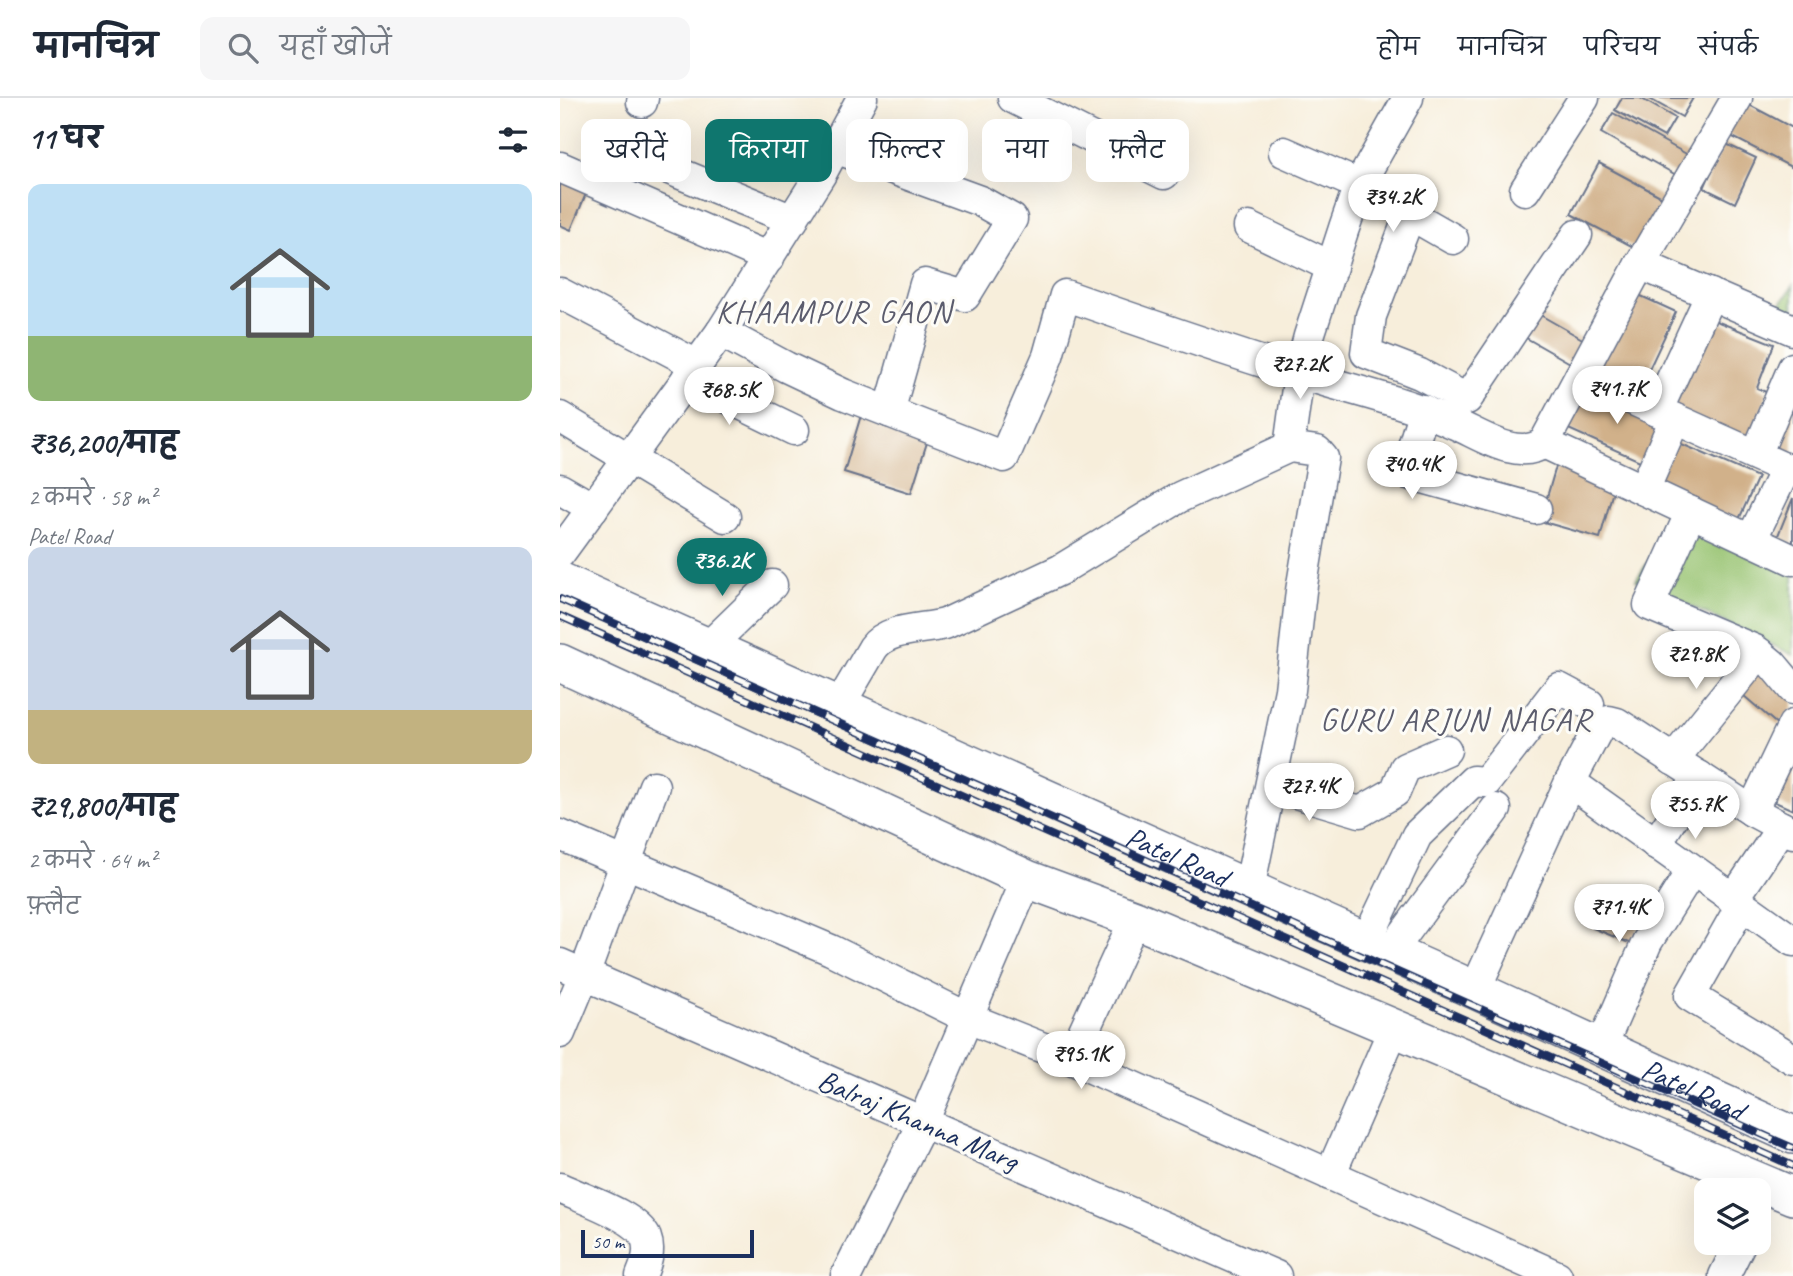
<!DOCTYPE html>
<html lang="hi">
<head>
<meta charset="utf-8">
<style>
  :root { --surface:#fff; --page:#f6f6f7; --text:#1f2937; --muted:#747a83; --line:#e0e1e3; --accent:#0f766e }
  body { margin:0; font-family:Caveat,"Playpen Sans Deva",sans-serif; background:var(--page); color:var(--text); height:100vh; display:flex; flex-direction:column; font-size:26px; white-space:nowrap }
  * { box-sizing:border-box; margin:0 }
  p { font-size:23px; color:var(--muted) }
  .icon { flex:none; width:38px; height:38px; fill:none; stroke:currentColor; stroke-width:2; stroke-linecap:round; stroke-linejoin:round }
  .map { position:relative; flex:1; overflow:hidden }
  .details { display:flex; flex-direction:column; background:var(--surface); width:560px }
  .details>* { flex:none }
  .hud { position:absolute; left:21px; top:21px; width:665px; height:63px; display:flex; gap:14px }
  .buttons { position:absolute; left:1134px; top:1080px; display:grid; gap:14px }
  .buttons a { display:grid; place-items:center; width:77px; height:77px; border-radius:14px; background:var(--surface); box-shadow:0 7px 28px #0002; font-size:35px }
  .scale { position:absolute; left:21px; bottom:18px; width:173px; box-sizing:border-box; padding-left:7px; border:4px solid #1b2f5e; border-top:0; font-size:19px; line-height:24px; white-space:nowrap; color:#1b2f5e; -webkit-text-stroke:5px #fdfcf7; paint-order:stroke }
  .price { position:absolute; translate:-50% -60px; padding:0 16px; border-radius:24px; background:#fff; color:#222; font-size:23px; line-height:46px; filter:drop-shadow(0 2px 4px #0008) }
  .price::after { content:''; position:absolute; left:50%; top:42px; width:21px; height:16px; margin-left:-10px; background:inherit; clip-path:polygon(0 0,100% 0,50% 100%) }
  .price.current { background:var(--accent); color:#fff }
  ul { padding:0; list-style:none }
  li { display:grid; align-content:center; gap:14px; height:371px; padding:0 28px }
  li span { display:grid; place-items:center; height:217px; border-radius:14px; color:#555 }
  li>.icon { margin-inline-start:auto }
  span .icon { width:126px; height:126px; fill:#fffc; stroke-width:1 }
  li b { font-size:30px }
  h2 { display:flex; justify-content:space-between; align-items:center; height:84px; padding:0 28px; font-size:30px }
  .tag { padding:0 24px; border-radius:14px; background:var(--surface); box-shadow:0 7px 28px #0002; font-size:24px; line-height:63px }
  .tag.current { background:var(--accent); color:#fff }
  header { display:flex; align-items:center; gap:42px; box-sizing:border-box; height:98px; padding:0 35px; background:var(--surface); border-bottom:2px solid var(--line) }
  header strong { font-size:33px }
  nav { display:flex; gap:38px; margin-inline-start:auto; font-size:24px }
  .search { width:490px; height:63px; background:var(--page); display:flex; align-items:center; gap:18px; box-sizing:border-box; padding:0 24px; border-radius:14px; color:var(--muted); font-size:26px }
  main { display:flex; flex:1; min-height:0 }
  .map>svg:first-child { display:block }
  .park { fill:#97c371; stroke:#597968; stroke-width:2 }
  .building { fill:#d1b18a }
  .lines { fill:none; stroke-linecap:round; stroke-linejoin:round }
  .minor-casing { stroke:#68728a; stroke-width:33 }
  .major-casing { stroke:#68728a; stroke-width:40 }
  .minor { stroke:#fff; stroke-width:30 }
  .major { stroke:#fff; stroke-width:37 }
  .rail-casing { stroke:#1b2f5e; stroke-width:8 }
  .rail { stroke:#fdfcf7; stroke-width:5; stroke-dasharray:16; stroke-linecap:butt }
  .labels { text-anchor:middle; stroke-width:6; stroke-linejoin:round; paint-order:stroke }
  .street-label { font-size:30px; fill:#1b2f5e; stroke:#fdfcf7 }
  .neighbourhood-label { font-size:32px; letter-spacing:2px; fill:#5b5c6d; stroke:#fdfcf7 }
</style>
</head>
<body>
<header>
<strong>मानचित्र</strong>
<div class="search"><svg class="icon" aria-label="search" viewBox="0 0 24 24"><circle cx="10" cy="10" r="6"/><path d="M15 15l6 6"/></svg>यहाँ खोजें</div>
<nav><a>होम</a><a>मानचित्र</a><a>परिचय</a><a>संपर्क</a></nav>
</header>
<main>
<section class="details">
<h2>11 घर<svg class="icon" aria-label="filters" viewBox="0 0 24 24"><path d="M4 7h16M4 17h16"/><circle cx="9" cy="7" r="2"/><circle cx="15" cy="17" r="2"/></svg></h2>
<ul>
<li><span style="background:linear-gradient(#bfe0f5 70%,#8fb573 0)"><svg class="icon" aria-label="home" viewBox="0 0 24 24"><path d="M3 11l9-7 9 7M6 9v11h12V9"/></svg></span><div><b>₹36,200/माह</b><p>2 कमरे · 58 m²</p><p>Patel Road</p></div></li>
<li><span style="background:linear-gradient(#c9d6e8 75%,#c2b280 0)"><svg class="icon" aria-label="home" viewBox="0 0 24 24"><path d="M3 11l9-7 9 7M6 9v11h12V9"/></svg></span><div><b>₹29,800/माह</b><p>2 कमरे · 64 m²</p><p>फ़्लैट</p></div></li>
</ul>
</section>
<div class="map">
<svg width="1233" height="1178" viewBox="0 0 1233 1178">
  <rect width="100%" height="100%" fill="#fdfcf7"/>
  <filter id="ink" filterUnits="userSpaceOnUse"><feTurbulence type="fractalNoise" baseFrequency=".0143" numOctaves="2"/><feDisplacementMap in="SourceGraphic" scale="14" xChannelSelector="R" yChannelSelector="G"/><feConvolveMatrix kernelMatrix="1 2 1 2 8 2 1 2 1" color-interpolation-filters="sRGB"/></filter>
  <filter id="wash" filterUnits="userSpaceOnUse"><feTurbulence type="fractalNoise" baseFrequency=".00686" numOctaves="4" result="noise"/><feDisplacementMap in="SourceGraphic" scale="28" xChannelSelector="R" yChannelSelector="G"/><feGaussianBlur stdDeviation="1.57" result="paint"/><feColorMatrix in="noise" values="0 0 0 0 0 0 0 0 0 0 0 0 0 0 0 0 0 1.4 0 .05"/><feComposite in="paint" operator="in"/></filter>
  <g filter="url(#wash)">
    <rect width="100%" height="100%" fill="#f7eedb"/>
    <g class="park">
      <polygon points="1233,188 1233,225 1214,215"/>
      <polygon points="1118,419 1233,466 1233,557 1076,482"/>
    </g>
    <g id="blocks">
      <g class="building">
        <polygon points="1062,0 1080,0 1115,20 1104,39 1055,12"/>
        <polygon points="1088,0 1133,0 1122,19"/>
        <polygon points="1180,2 1233,30 1233,70 1163,34"/>
        <polygon points="1053,15 1130,58 1118,78 1041,35"/>
        <polygon points="1164,45 1196,60 1175,105 1144,90"/>
        <polygon points="1039,65 1104,100 1077,151 1011,116"/>
        <polygon points="0,73 30,86 11,132 0,127"/>
        <polygon points="1070,193 1116,214 1076,299 1030,277"/>
        <polygon points="975,214 1033,247 1019,270 961,237"/>
        <polygon points="1146,219 1214,246 1197,290 1208,295 1189,342 1109,310"/>
        <polygon points="1023,287 1110,326 1091,368 1004,329"/>
        <polygon points="1233,300 1233,358 1207,348"/>
        <polygon points="302,314 370,335 351,395 284,374"/>
        <polygon points="1110,341 1198,379 1176,428 1088,389"/>
        <polygon points="997,365 1056,382 1040,440 980,423"/>
        <polygon points="1233,400 1233,458 1213,450"/>
        <polygon points="1197,569 1233,599 1233,609 1218,627 1177,592"/>
        <polygon points="1233,655 1233,712 1215,704"/>
        <polygon points="1045,804 1082,820 1071,846 1033,830"/>
      </g>
    </g>
  </g>
  <g filter="url(#ink)">
    <use href="#blocks" fill-opacity="0" stroke="#68728a" stroke-width="2"/>
    <g class="lines">
      <defs>
        <g id="minor">
          <polyline points="453,0 604,76"/>
          <polyline points="1177,0 1080,166 1233,232"/>
          <polyline points="82,4 83,0"/>
          <polyline points="48,46 233,122"/>
          <polyline points="275,50 420,103 452,121 405,198 365,186 329,314"/>
          <polyline points="724,54 799,87 893,141"/>
          <polyline points="0,69 209,160"/>
          <polyline points="965,92 1024,0"/>
          <polyline points="850,116 811,218 806,255 860,276 907,301 1017,137"/>
          <polyline points="689,129 772,169"/>
          <polyline points="0,195 137,267"/>
          <path d="M161,234L226,269L283,296L444,359L488,258L505,197C582,224 659,251 738,275C790,292 845,303 895,326C921,337 957,363 984,345L1080,166"/>
          <polyline points="1020,278 1233,374"/>
          <polyline points="127,280 234,332"/>
          <polyline points="864,312 845,375 976,411"/>
          <polyline points="1097,313 1151,196"/>
          <polyline points="0,319 165,419"/>
          <polyline points="984,345 1233,462"/>
          <polyline points="1196,357 1233,270"/>
          <polyline points="0,391 33,410"/>
          <polyline points="1084,392 1115,321"/>
          <polyline points="1131,414 1089,507 1195,552 1212,566 1233,591"/>
          <polyline points="1191,442 1226,370"/>
          <polyline points="0,455 161,234 261,76 302,0"/>
          <polyline points="148,549 212,487"/>
          <path d="M279,608L313,550C328,529 361,532 385,526L500,472L620,399L729,349"/>
          <polyline points="1113,662 1199,555"/>
          <polyline points="1010,684 1233,843"/>
          <polyline points="712,688 800,714 835,694 845,670 886,652"/>
          <polyline points="1192,713 1233,627"/>
          <polyline points="0,737 271,852 408,920 511,961 997,1178"/>
          <polyline points="1096,746 1139,678"/>
          <polyline points="689,791 730,592 741,493 763,360 757,353 729,349 739,276 749,238 784,130 799,87 848,0"/>
          <polyline points="1173,802 1222,729"/>
          <polyline points="1181,808 1130,898 1233,961"/>
          <polyline points="806,844 857,737 913,683 926,684 999,590 1029,606"/>
          <polyline points="830,855 936,711"/>
          <polyline points="0,866 716,1178"/>
          <polyline points="915,892 1009,686 1040,627 1049,623 1057,625 1192,713 1233,735"/>
          <polyline points="0,935 24,877 94,688"/>
          <polyline points="1041,950 1087,844 1132,772"/>
          <polyline points="511,961 575,821"/>
          <polyline points="770,1077 834,930"/>
          <path d="M0,1090C21,1100 77,1118 86,1140C91,1153 86,1166 81,1178"/>
          <polyline points="286,1178 363,1024 467,781"/>
          <polyline points="1164,1178 1181,1144"/>
        </g>
        <g id="major">
          <path id="s1" d="M0,483L915,892L1233,1037"/>
          <polyline points="0,565 467,781 575,821 1233,1098"/>
        </g>
      </defs>
      <use href="#minor" class="minor-casing"/>
      <use href="#major" class="major-casing"/>
      <use href="#minor" class="minor"/>
      <use href="#major" class="major"/>
      <defs>
        <g id="rail">
          <polyline points="0,501 1233,1050"/>
          <polyline points="0,518 1233,1068"/>
        </g>
      </defs>
      <use href="#rail" class="rail-casing"/>
      <use href="#rail" class="rail"/>
    </g>
  </g>
  <g class="labels">
    <g class="street-label">
      <text dy="10" stroke="none"><textPath href="#s1" startOffset="676">Patel Road</textPath></text>
      <text dy="10" stroke="none"><textPath href="#s1" startOffset="1242">Patel Road</textPath></text>
      <text transform="translate(358 1022) rotate(23)" y="10">Balraj Khanna Marg</text>
    </g>
    <g class="neighbourhood-label">
      <text x="274" y="224">KHAAMPUR GAON</text>
      <text x="896" y="632">GURU ARJUN NAGAR</text>
    </g>
  </g>
</svg>
<div class="buttons">
<a><svg class="icon" aria-label="layers" viewBox="0 0 24 24"><path d="M12 4l9 5-9 5-9-5zM3 14l9 5 9-5"/></svg></a>
</div>
<div class="scale">50 m</div>
<b class="price" style="left:833px;top:136px">₹34.2K</b>
<b class="price" style="left:740px;top:303px">₹27.2K</b>
<b class="price" style="left:1057px;top:328px">₹41.7K</b>
<b class="price" style="left:169px;top:329px">₹68.5K</b>
<b class="price" style="left:852px;top:403px">₹40.4K</b>
<b class="price current" style="left:162px;top:500px">₹36.2K</b>
<b class="price" style="left:1136px;top:593px">₹29.8K</b>
<b class="price" style="left:749px;top:725px">₹27.4K</b>
<b class="price" style="left:1135px;top:743px">₹55.7K</b>
<b class="price" style="left:1059px;top:846px">₹71.4K</b>
<b class="price" style="left:521px;top:993px">₹95.1K</b>
<div class="hud">
<a class="tag">खरीदें</a>
<a class="tag current">किराया</a>
<a class="tag">फ़िल्टर</a>
<a class="tag">नया</a>
<a class="tag">फ़्लैट</a>
</div>
</div>
</main>
</body>
</html>
